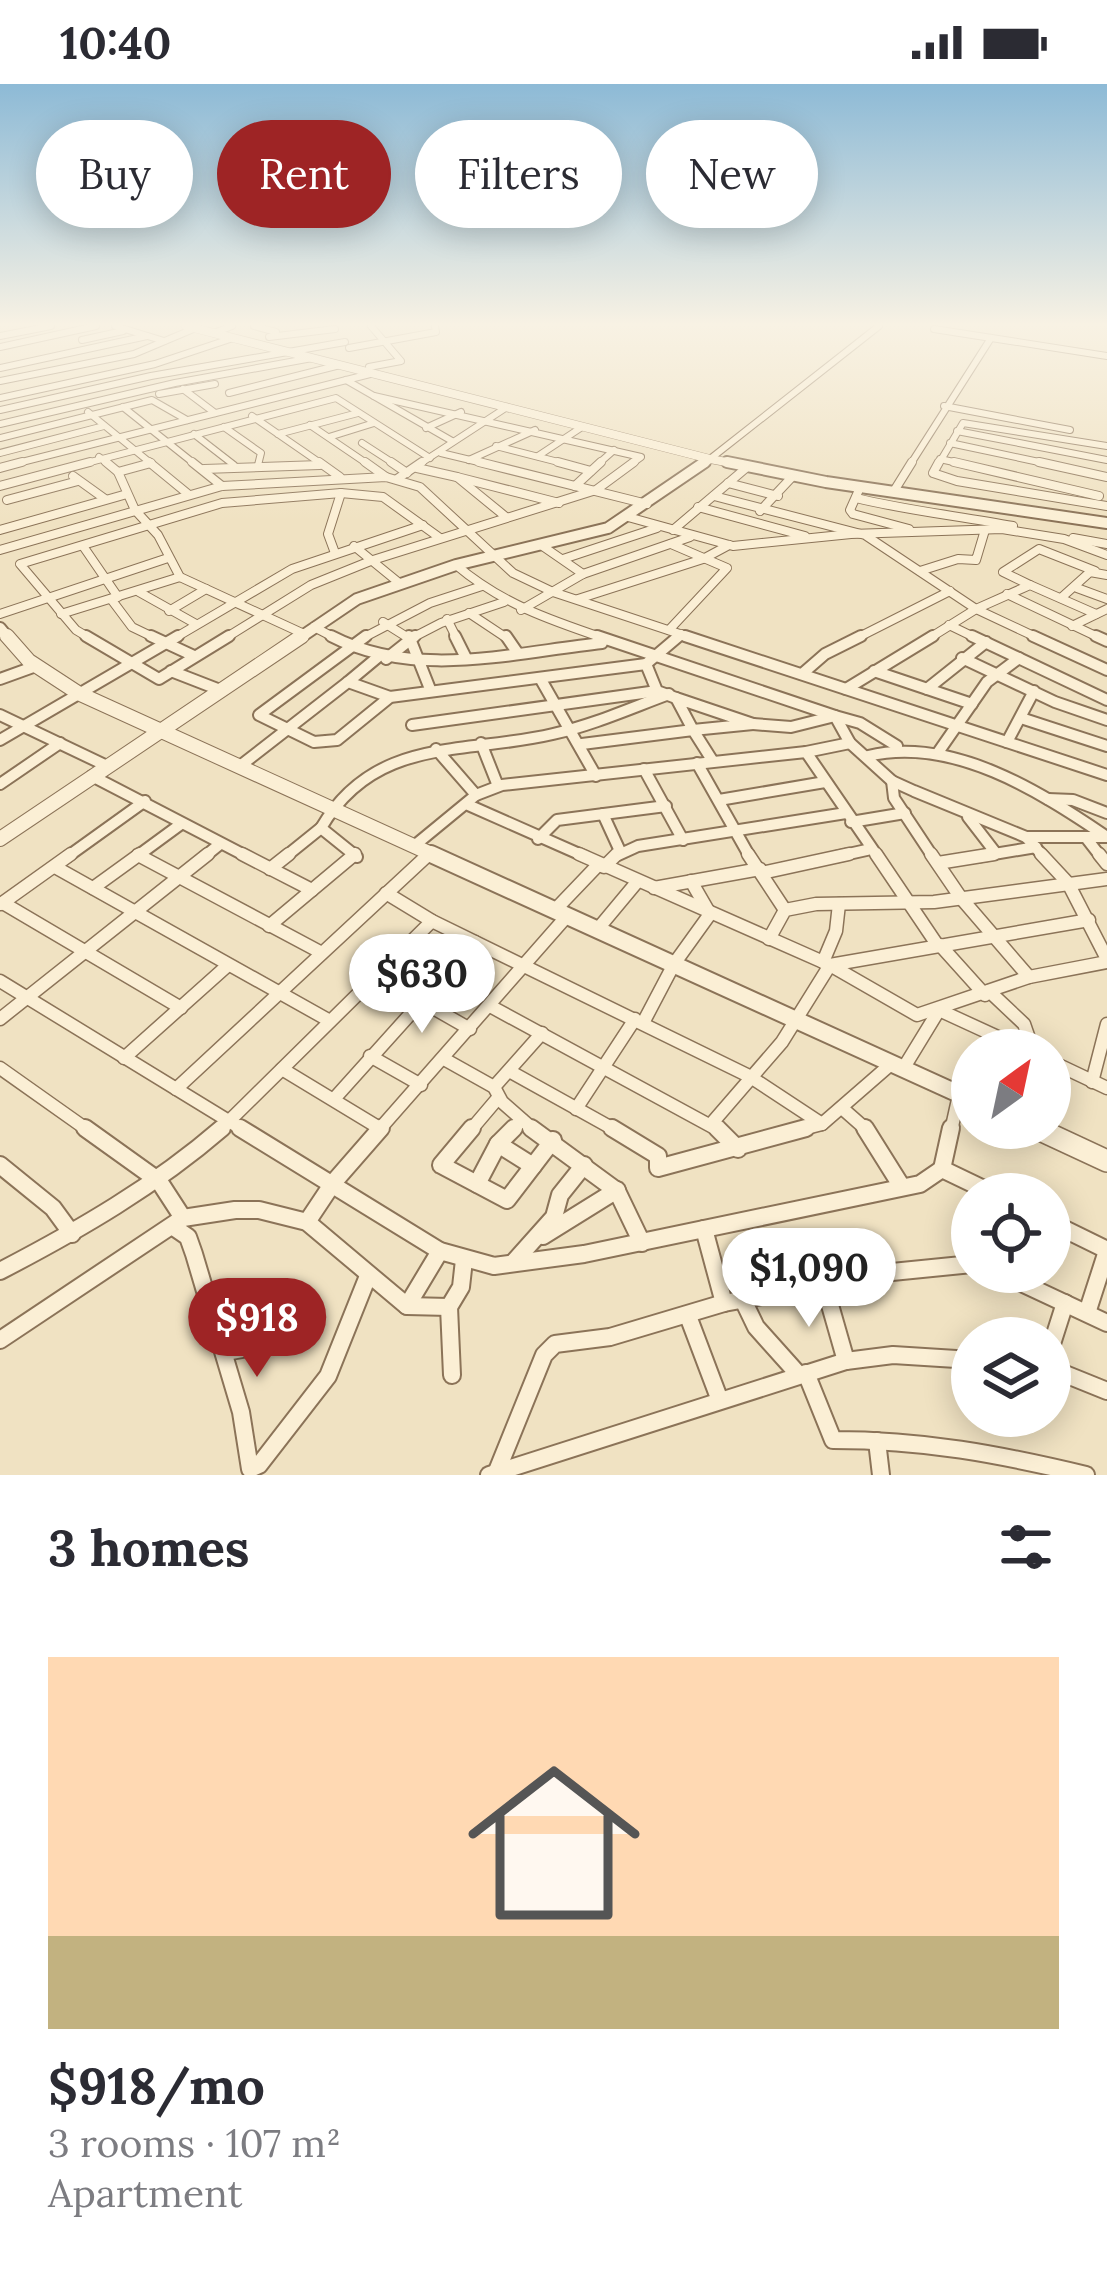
<!DOCTYPE html>
<html lang="en">
<head>
<meta charset="utf-8">
<style>
  :root { --surface:#fff; --page:#f2f2f3; --text:#2b2b33; --muted:#7c7c81; --accent:#9e2425 }
  body { margin:0; font-family:Lora,serif; background:var(--page); color:var(--text); height:100vh; display:flex; flex-direction:column; font-size:45px; white-space:nowrap }
  * { box-sizing:border-box; margin:0 }
  p { font-size:39px; color:var(--muted) }
  .icon { flex:none; width:66px; height:66px; fill:none; stroke:currentColor; stroke-width:2; stroke-linecap:round; stroke-linejoin:round }
  .map { position:relative; height:1391px; overflow:hidden }
  .sheet { display:flex; flex-direction:column; background:var(--surface); flex:1 }
  .sheet>* { flex:none }
  .guide { position:absolute; left:36px; top:36px; width:1035px; height:108px; display:flex; gap:24px }
  .needle { width:78px; rotate:33deg }
  .tools { position:absolute; left:951px; top:945px; display:grid; gap:24px }
  .tools a { display:grid; place-items:center; width:120px; height:120px; border-radius:50%; background:var(--surface); box-shadow:0 6px 30px #0003; font-size:60px }
  .price { position:absolute; translate:-50% -102px; padding:0 27px; border-radius:42px; background:#fff; color:#222; font-size:39px; line-height:78px; filter:drop-shadow(0 3px 6px #0008) }
  .price::after { content:''; position:absolute; left:50%; top:72px; width:36px; height:27px; margin-left:-18px; background:inherit; clip-path:polygon(0 0,100% 0,50% 100%) }
  .price.active { background:var(--accent); color:#fff }
  ul { padding:0; list-style:none }
  li { display:grid; align-content:center; gap:24px; height:636px; padding:0 48px }
  li span { display:grid; place-items:center; height:372px; border-radius:0px; color:#555 }
  li>.icon { margin-inline-start:auto }
  span .icon { width:216px; height:216px; fill:#fffc; stroke-width:1 }
  li b { font-size:51px }
  h2 { display:flex; justify-content:space-between; align-items:center; height:144px; padding:0 48px; font-size:51px }
  .pill { padding:0 42px; border-radius:54px; background:var(--surface); box-shadow:0 6px 30px #0003; font-size:42px; line-height:108px }
  .pill.active { background:var(--accent); color:#fff }
  .status { display:flex; justify-content:space-between; align-items:center; height:84px; padding:0 60px; background:var(--surface); direction:ltr }
  .status svg { height:33px; fill:currentColor }
  .map>svg:first-child { display:block }
  .lines { fill:none; stroke-linecap:round; stroke-linejoin:round }
  .minor-far4-casing { stroke:#8b7358; stroke-width:8 }
  .minor-far3-casing { stroke:#8b7358; stroke-width:10 }
  .minor-far2-casing { stroke:#8b7358; stroke-width:14 }
  .minor-far1-casing { stroke:#8b7358; stroke-width:15 }
  .minor-casing { stroke:#8b7358; stroke-width:20 }
  .tertiary-far4-casing { stroke:#8b7358; stroke-width:9 }
  .tertiary-far3-casing { stroke:#8b7358; stroke-width:14 }
  .tertiary-far2-casing { stroke:#8b7358; stroke-width:16 }
  .tertiary-far1-casing { stroke:#8b7358; stroke-width:20 }
  .tertiary-casing { stroke:#8b7358; stroke-width:24 }
  .minor-far4 { stroke:#fbefd5; stroke-width:6 }
  .minor-far3 { stroke:#fbefd5; stroke-width:8 }
  .minor-far2 { stroke:#fbefd5; stroke-width:10 }
  .minor-far1 { stroke:#fbefd5; stroke-width:12 }
  .minor { stroke:#fbefd5; stroke-width:16 }
  .tertiary-far4 { stroke:#fbefd5; stroke-width:8 }
  .tertiary-far3 { stroke:#fbefd5; stroke-width:10 }
  .tertiary-far2 { stroke:#fbefd5; stroke-width:14 }
  .tertiary-far1 { stroke:#fbefd5; stroke-width:16 }
  .tertiary { stroke:#fbefd5; stroke-width:21 }
</style>
</head>
<body>
<div class="status"><b>10:40</b><svg viewBox="0 0 49 12"><path d="M0 12V9h3v3zM5 12V6h3v6zM10 12V3h3v9zM15 12V0h3v12zM26 1h20v11H26zM47 4h2v5h-2z"/></svg></div>
<div class="map">
<svg width="1107" height="1391" viewBox="0 0 1107 1391">
  <rect width="100%" height="100%" fill="#f0e2c2"/>
  <g class="lines">
    <defs>
      <g id="minor-far4">
        <polyline points="115,242 164,257"/>
        <polyline points="254,242 276,248"/>
        <polyline points="934,245 1107,272"/>
        <polyline points="214,249 232,242"/>
        <polyline points="0,252 51,242"/>
        <polyline points="269,253 335,245"/>
        <polyline points="82,256 123,247"/>
        <polyline points="0,263 96,242"/>
        <polyline points="349,264 436,248 435,242"/>
        <polyline points="369,283 401,277 371,242"/>
        <polyline points="0,284 147,252"/>
        <polyline points="346,296 452,357"/>
        <polyline points="0,297 134,270 198,243"/>
        <polyline points="183,305 215,329"/>
        <polyline points="229,309 340,281"/>
        <polyline points="159,310 215,300"/>
        <polyline points="374,312 641,373 630,381"/>
        <polyline points="0,314 155,280 233,254"/>
        <polyline points="944,322 1070,346"/>
        <polyline points="123,323 196,381"/>
        <polyline points="0,326 151,292 345,258"/>
        <polyline points="88,328 153,381"/>
        <polyline points="252,332 323,381"/>
        <polyline points="0,340 175,299 312,274"/>
        <polyline points="310,341 369,381"/>
        <polyline points="224,343 261,369 258,381"/>
        <polyline points="426,344 461,328"/>
        <polyline points="957,347 1107,376"/>
        <polyline points="194,350 234,381"/>
        <polyline points="278,350 358,329"/>
        <polyline points="329,353 374,339"/>
        <polyline points="0,354 152,316 187,336"/>
        <polyline points="362,359 396,381"/>
        <polyline points="950,359 1053,381"/>
        <polyline points="496,362 570,381"/>
        <polyline points="0,369 104,342"/>
        <polyline points="441,369 491,381"/>
        <polyline points="538,372 582,343"/>
        <polyline points="99,373 110,381"/>
        <polyline points="710,375 879,242"/>
        <polyline points="940,375 967,381"/>
        <polyline points="469,376 535,346"/>
        <polyline points="10,381 370,290"/>
        <polyline points="79,381 336,314 430,374"/>
        <polyline points="142,381 151,379"/>
        <polyline points="310,381 320,381"/>
        <polyline points="418,381 507,323"/>
        <polyline points="597,381 614,366"/>
        <polyline points="910,381 991,254"/>
        <polyline points="938,381 963,339 1107,362"/>
      </g>
      <g id="minor-far3">
        <polyline points="106,378 118,388 135,426 158,451 180,493 304,550"/>
        <polyline points="149,378 188,410"/>
        <polyline points="192,378 222,402"/>
        <polyline points="319,378 340,393"/>
        <polyline points="365,378 386,393"/>
        <polyline points="391,378 407,389"/>
        <polyline points="479,378 647,420"/>
        <polyline points="558,378 591,387"/>
        <polyline points="939,378 933,389 957,397 1107,422"/>
        <polyline points="954,378 1099,412"/>
        <polyline points="1039,378 1107,393"/>
        <polyline points="0,384 22,378"/>
        <polyline points="417,384 457,393 506,433"/>
        <polyline points="204,385 320,381"/>
        <polyline points="118,388 151,379"/>
        <polyline points="73,392 105,415"/>
        <polyline points="457,393 559,419"/>
        <polyline points="397,395 422,378"/>
        <polyline points="728,399 778,412"/>
        <polyline points="0,402 90,378"/>
        <polyline points="575,402 601,378"/>
        <polyline points="894,407 912,378"/>
        <polyline points="858,408 850,426 853,430 909,445"/>
        <polyline points="714,412 865,451 976,525 1040,555"/>
        <path d="M856,414C909,427 960,432 1013,442"/>
        <polyline points="7,416 78,397"/>
        <polyline points="698,423 805,452"/>
        <polyline points="760,427 792,393"/>
        <polyline points="628,433 733,462 851,450 1002,445 1064,455 1107,471"/>
        <polyline points="0,446 127,410"/>
        <polyline points="673,446 746,384"/>
        <polyline points="1073,454 1107,460"/>
        <polyline points="541,461 583,490"/>
        <polyline points="83,462 118,513"/>
        <polyline points="354,462 398,498"/>
        <polyline points="0,466 222,402 386,393 420,403 513,489 553,508 695,555"/>
        <polyline points="335,469 328,450 341,409"/>
        <polyline points="563,475 657,444"/>
        <path d="M456,481C502,520 550,536 606,555"/>
        <polyline points="920,487 958,475 976,476 985,446"/>
        <polyline points="1030,501 1003,488 1039,465 1095,487"/>
        <polyline points="1077,504 1107,515"/>
        <polyline points="139,508 196,540"/>
        <polyline points="1007,510 1102,555"/>
        <polyline points="1061,514 1090,488 1107,491"/>
        <polyline points="111,515 132,543 157,555"/>
        <polyline points="578,515 703,475 729,461"/>
        <polyline points="521,526 583,490 690,453"/>
        <polyline points="169,527 206,505"/>
        <polyline points="469,529 508,555"/>
        <polyline points="0,530 168,474"/>
        <polyline points="61,530 180,493"/>
        <polyline points="447,535 457,555"/>
        <polyline points="383,538 410,555"/>
        <polyline points="949,541 978,555"/>
        <polyline points="1072,542 1107,525"/>
        <polyline points="314,543 337,555"/>
        <polyline points="669,546 727,484 671,460"/>
        <polyline points="91,555 76,546 20,480 222,419 341,409 383,413 440,454"/>
        <polyline points="173,555 292,485 423,441"/>
        <polyline points="224,555 311,501 373,476 596,406 634,378"/>
        <polyline points="361,555 430,519 482,502"/>
        <polyline points="410,555 441,539 504,518"/>
        <polyline points="675,555 681,550"/>
        <polyline points="855,555 950,507"/>
        <polyline points="928,555 976,525 1030,501 1096,530"/>
      </g>
      <g id="minor-far2">
        <polyline points="86,552 159,595 229,552"/>
        <polyline points="151,552 194,572"/>
        <path d="M331,552C416,596 510,569 602,559"/>
        <polyline points="366,552 259,631 314,658 337,656 390,613 646,580 679,552"/>
        <polyline points="409,552 430,605"/>
        <polyline points="455,552 466,574"/>
        <polyline points="506,552 517,568"/>
        <polyline points="597,552 835,632 850,659 892,697 914,707 1026,753 1107,753"/>
        <polyline points="685,552 1107,691"/>
        <polyline points="972,552 1107,616"/>
        <polyline points="1033,552 1107,586"/>
        <polyline points="1096,552 1107,557"/>
        <polyline points="962,574 1055,618 1107,636"/>
        <polyline points="386,575 415,552"/>
        <polyline points="646,580 657,607 676,614"/>
        <polyline points="171,587 220,606"/>
        <polyline points="874,587 972,620"/>
        <polyline points="802,590 825,570 861,552"/>
        <polyline points="540,594 596,692"/>
        <polyline points="0,595 36,582"/>
        <polyline points="348,598 378,573"/>
        <polyline points="846,605 933,552"/>
        <polyline points="927,605 986,558"/>
        <polygon points="676,614 753,640 693,646"/>
        <polyline points="0,631 107,682"/>
        <polyline points="1021,634 1107,662"/>
        <polyline points="753,640 791,643 835,632 860,639 897,662"/>
        <polyline points="412,641 657,607"/>
        <polyline points="0,656 178,552"/>
        <polyline points="1007,658 1034,607"/>
        <polyline points="481,659 498,702"/>
        <polyline points="582,660 693,646 712,676"/>
        <polyline points="436,665 476,711"/>
        <polyline points="806,668 878,773"/>
        <polyline points="937,670 987,598 1019,574"/>
        <path d="M868,672C953,652 1039,707 1107,753"/>
        <polyline points="697,679 750,773"/>
        <polyline points="240,682 348,598 390,613"/>
        <polyline points="644,685 683,756"/>
        <polyline points="92,692 248,773"/>
        <polyline points="892,697 894,714 933,773"/>
        <polyline points="0,700 60,659"/>
        <polyline points="1048,715 1073,716 1107,729"/>
        <polyline points="719,716 825,698"/>
        <polyline points="466,720 586,773"/>
        <polyline points="603,730 620,767"/>
        <polyline points="968,733 995,768"/>
        <polyline points="851,738 905,729"/>
        <polyline points="1026,753 1044,773"/>
        <polyline points="538,755 557,736 666,722"/>
        <polyline points="1087,755 1101,773"/>
        <polyline points="414,762 476,711 502,701 806,668 850,659"/>
        <polyline points="67,773 145,717"/>
        <polyline points="136,773 181,740"/>
        <polyline points="204,773 220,760"/>
        <polyline points="285,773 321,744"/>
        <path d="M357,773L321,744C375,652 463,671 553,650C593,641 631,624 669,610"/>
        <polyline points="426,773 430,769"/>
        <polyline points="614,773 638,762 846,729"/>
        <polyline points="835,773 871,765"/>
        <polyline points="976,773 1036,763"/>
      </g>
      <g id="minor-far1">
        <polyline points="242,770 312,806"/>
        <polyline points="579,770 830,881 1089,836"/>
        <polyline points="748,770 785,826"/>
        <polyline points="876,770 938,862"/>
        <polyline points="931,770 961,814 1029,893"/>
        <polyline points="1041,770 1068,799 1107,875"/>
        <polyline points="1099,770 1107,780"/>
        <polyline points="138,771 322,869"/>
        <polyline points="938,779 994,770"/>
        <polyline points="55,783 330,937"/>
        <polyline points="604,783 617,770"/>
        <polyline points="270,785 289,770"/>
        <polyline points="762,789 849,770"/>
        <polyline points="93,804 140,770"/>
        <polyline points="654,804 760,785"/>
        <polyline points="386,809 432,837 749,992 822,1040"/>
        <polyline points="3,819 181,924"/>
        <polyline points="1,820 71,770"/>
        <polyline points="555,826 598,781"/>
        <polyline points="269,842 355,770"/>
        <polyline points="597,846 637,798"/>
        <polyline points="769,855 785,826 816,820 934,818 1107,795"/>
        <polyline points="940,861 985,911"/>
        <polyline points="823,878 836,847 839,820"/>
        <polyline points="0,897 245,1047"/>
        <polyline points="989,907 1024,940 1033,966"/>
        <polyline points="421,917 470,945"/>
        <polyline points="490,922 720,1047"/>
        <polyline points="0,935 208,770"/>
        <polyline points="643,939 674,880 710,830 691,797"/>
        <polyline points="370,972 421,1001"/>
        <polyline points="124,974 227,882"/>
        <polyline points="444,975 494,1003 502,1018 535,1047"/>
        <polyline points="1050,977 1107,1004"/>
        <polyline points="0,984 89,1047"/>
        <polyline points="282,985 381,1045"/>
        <polyline points="903,985 939,926 1026,966"/>
        <polyline points="511,988 617,1047"/>
        <polyline points="1092,998 1107,940"/>
        <polyline points="494,1003 542,949"/>
        <polyline points="176,1005 429,770"/>
        <polyline points="334,1015 475,858"/>
        <polyline points="576,1025 635,935"/>
        <polyline points="843,1025 868,1047"/>
        <polyline points="712,1039 782,958 830,881 917,931 1029,893 1107,878"/>
        <polyline points="219,1047 432,837"/>
        <polyline points="378,1047 567,832"/>
        <polyline points="470,1047 498,1014"/>
        <polyline points="511,1047 522,1036"/>
        <polyline points="795,1047 822,1040 891,980"/>
        <polyline points="951,1047 959,1011"/>
      </g>
      <g id="minor">
        <polyline points="85,1044 159,1097 183,1134"/>
        <polyline points="240,1044 440,1167 494,1182 584,1170 920,1100 942,1085 994,1110"/>
        <polyline points="472,1044 441,1081 507,1116 553,1056"/>
        <polyline points="531,1044 617,1107 642,1159"/>
        <polyline points="612,1044 658,1072 658,1084 806,1044"/>
        <polyline points="717,1044 738,1065"/>
        <polyline points="865,1044 902,1103"/>
        <polyline points="498,1060 533,1082"/>
        <polyline points="0,1081 53,1124 72,1150"/>
        <polyline points="942,1085 951,1044"/>
        <polyline points="477,1100 498,1060 514,1044"/>
        <polyline points="307,1138 333,1099 381,1044"/>
        <polyline points="1050,1138 1107,1166"/>
        <polyline points="172,1142 188,1153 194,1170 241,1328 250,1385 259,1381 328,1292 368,1192"/>
        <polyline points="704,1145 724,1219"/>
        <polyline points="543,1152 617,1106"/>
        <polyline points="513,1179 554,1133 560,1111 584,1081"/>
        <path d="M0,1187C79,1146 155,1102 222,1044"/>
        <polyline points="998,1188 1107,1239"/>
        <polyline points="824,1200 846,1277"/>
        <polyline points="743,1216 756,1243 799,1291"/>
        <polyline points="407,1222 440,1167"/>
        <polyline points="1087,1229 1107,1167"/>
        <polyline points="688,1232 719,1314"/>
        <polyline points="0,1256 183,1134 235,1126 259,1126 307,1138 407,1222 449,1223"/>
        <polyline points="1050,1266 1065,1219"/>
        <polyline points="225,1268 248,1264 281,1245"/>
        <polyline points="1050,1284 1107,1307"/>
        <path d="M806,1289L833,1356C924,1356 998,1370 1086,1391"/>
        <polyline points="452,1291 449,1223 461,1203 464,1176"/>
        <polyline points="877,1357 881,1391"/>
        <polyline points="497,1387 544,1271 555,1260 610,1253 724,1219 892,1188 972,1180"/>
        <polyline points="489,1391 846,1277 893,1271 972,1276"/>
      </g>
      <g id="tertiary-far4">
        <polyline points="186,242 710,375 701,381"/>
        <polyline points="710,375 742,381"/>
      </g>
      <g id="tertiary-far3">
        <polyline points="727,378 826,398 1107,439"/>
        <polyline points="0,544 9,555"/>
        <polyline points="298,555 357,515 456,481 608,444 705,378"/>
      </g>
      <g id="tertiary-far2">
        <polyline points="7,552 29,577 78,609 438,773"/>
        <polyline points="0,755 302,552"/>
      </g>
      <g id="tertiary-far1">
        <polyline points="431,770 972,1016"/>
        <polyline points="1035,1044 1042,1047"/>
      </g>
      <polyline id="tertiary" points="1036,1044 1107,1077"/>
    </defs>
    <use href="#minor-far4" class="minor-far4-casing"/>
    <use href="#minor-far3" class="minor-far3-casing"/>
    <use href="#minor-far2" class="minor-far2-casing"/>
    <use href="#minor-far1" class="minor-far1-casing"/>
    <use href="#minor" class="minor-casing"/>
    <use href="#tertiary-far4" class="tertiary-far4-casing"/>
    <use href="#tertiary-far3" class="tertiary-far3-casing"/>
    <use href="#tertiary-far2" class="tertiary-far2-casing"/>
    <use href="#tertiary-far1" class="tertiary-far1-casing"/>
    <use href="#tertiary" class="tertiary-casing"/>
    <use href="#minor-far4" class="minor-far4"/>
    <use href="#minor-far3" class="minor-far3"/>
    <use href="#minor-far2" class="minor-far2"/>
    <use href="#minor-far1" class="minor-far1"/>
    <use href="#minor" class="minor"/>
    <use href="#tertiary-far4" class="tertiary-far4"/>
    <use href="#tertiary-far3" class="tertiary-far3"/>
    <use href="#tertiary-far2" class="tertiary-far2"/>
    <use href="#tertiary-far1" class="tertiary-far1"/>
    <use href="#tertiary" class="tertiary"/>
  </g>
  <linearGradient id="sky" x2="0" y2="1"><stop stop-color="#8dbad6"/><stop offset="0.55" stop-color="#f8f2e4"/><stop offset="1" stop-color="#f8f2e4" stop-opacity="0"/></linearGradient>
  <rect width="1107" height="437" fill="url(#sky)"/>
</svg>
<div class="tools">
<a><svg class="needle" viewBox="-14 -14 28 28"><path d="M0-13l5 13h-10z" fill="#e53935"/><path d="M0 13l5-13h-10z" fill="#7c7c81"/></svg></a>
<a><svg class="icon" aria-label="locate" viewBox="0 0 24 24"><circle cx="12" cy="12" r="6"/><path d="M12 2v4M12 18v4M2 12h4M18 12h4"/></svg></a>
<a><svg class="icon" aria-label="layers" viewBox="0 0 24 24"><path d="M12 4l9 5-9 5-9-5zM3 14l9 5 9-5"/></svg></a>
</div>
<b class="price" style="left:422px;top:952px">$630</b>
<b class="price" style="left:809px;top:1246px">$1,090</b>
<b class="price active" style="left:257px;top:1296px">$918</b>
<div class="guide">
<a class="pill">Buy</a>
<a class="pill active">Rent</a>
<a class="pill">Filters</a>
<a class="pill">New</a>
</div>
</div>
<section class="sheet">
<h2>3 homes<svg class="icon" aria-label="filters" viewBox="0 0 24 24"><path d="M4 7h16M4 17h16"/><circle cx="9" cy="7" r="2"/><circle cx="15" cy="17" r="2"/></svg></h2>
<ul>
<li><span style="background:linear-gradient(#ffd9b3 75%,#c2b280 0)"><svg class="icon" aria-label="home" viewBox="0 0 24 24"><path d="M3 11l9-7 9 7M6 9v11h12V9"/></svg></span><div><b>$918/mo</b><p>3 rooms · 107 m²</p><p>Apartment</p></div></li>
</ul>
</section>
</body>
</html>
